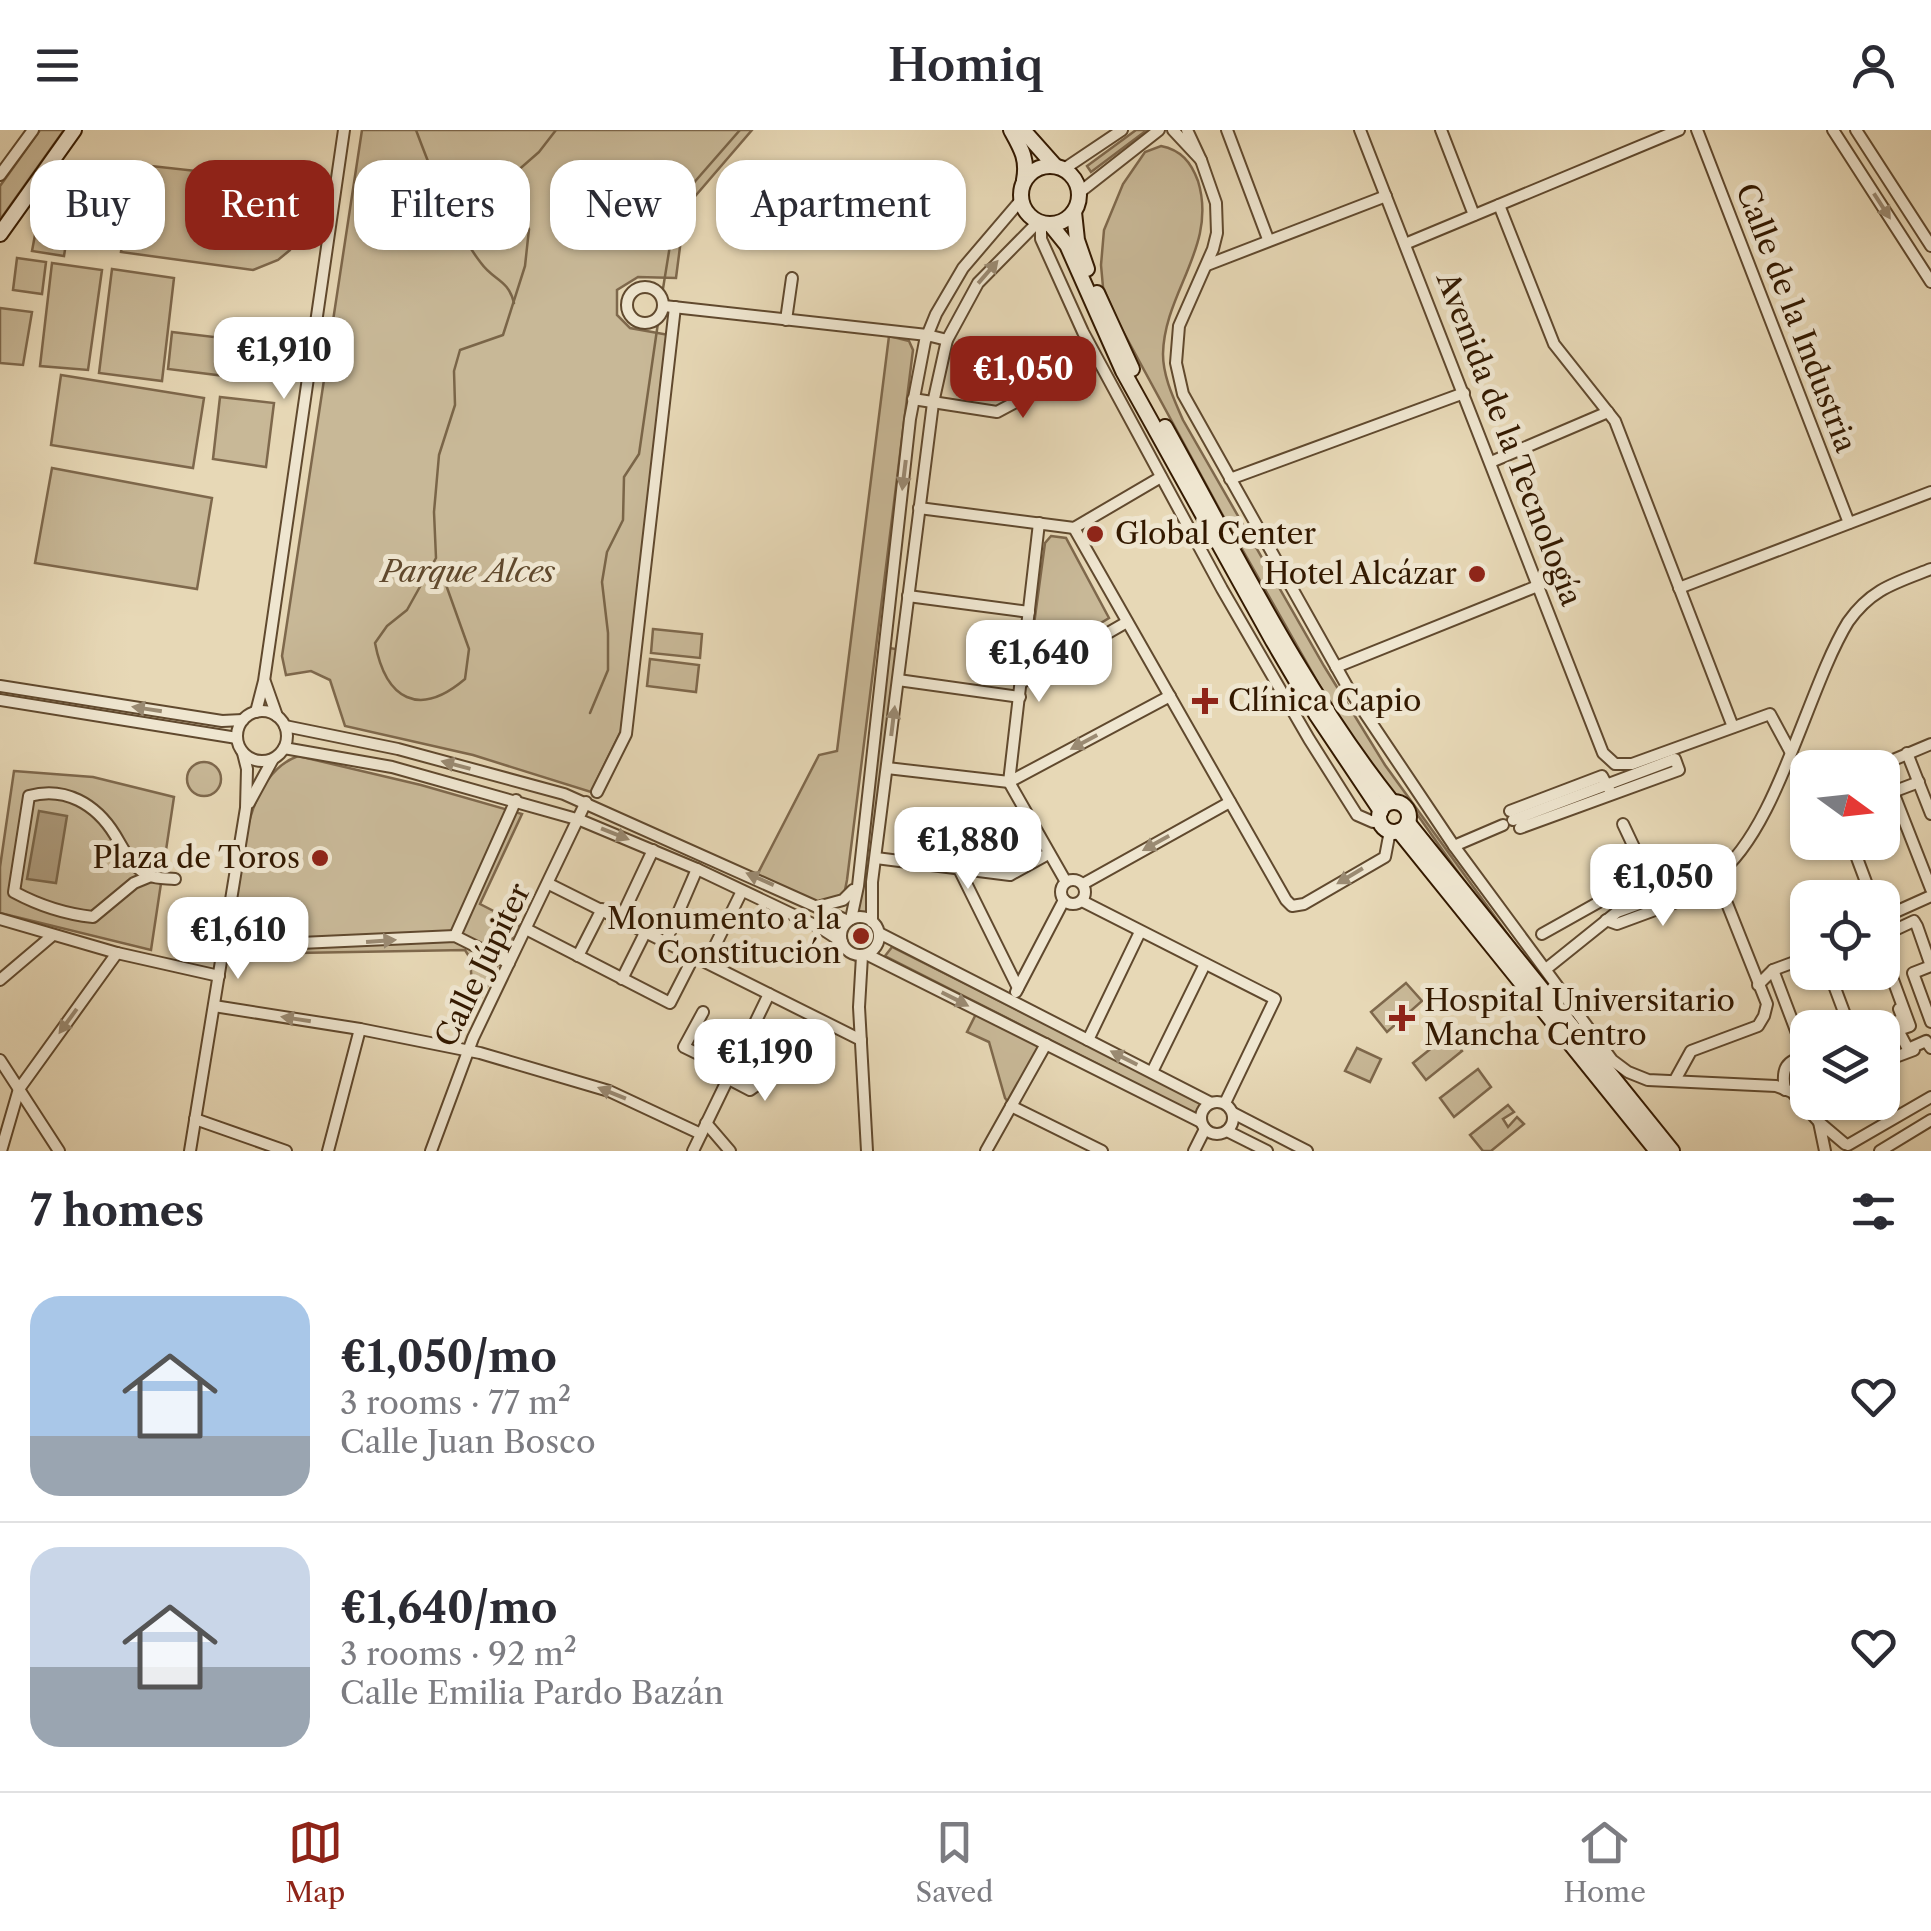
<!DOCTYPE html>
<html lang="en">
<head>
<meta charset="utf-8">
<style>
  :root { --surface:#fff; --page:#f7f7f7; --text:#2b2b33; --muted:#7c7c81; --line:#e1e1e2; --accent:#8f2418 }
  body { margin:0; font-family:"Libre Caslon Text",serif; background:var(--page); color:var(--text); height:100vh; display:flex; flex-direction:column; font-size:38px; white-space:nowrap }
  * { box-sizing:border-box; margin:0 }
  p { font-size:32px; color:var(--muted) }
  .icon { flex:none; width:55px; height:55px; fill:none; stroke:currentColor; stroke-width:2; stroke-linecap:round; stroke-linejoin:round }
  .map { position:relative; height:1021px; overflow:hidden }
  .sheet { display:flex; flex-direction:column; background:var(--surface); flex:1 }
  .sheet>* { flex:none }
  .top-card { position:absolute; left:30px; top:30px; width:1000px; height:90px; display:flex; gap:20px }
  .needle { width:65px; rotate:105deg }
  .fabs { position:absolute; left:1790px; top:620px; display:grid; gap:20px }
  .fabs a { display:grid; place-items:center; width:110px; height:110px; border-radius:20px; background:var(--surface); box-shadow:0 2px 8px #0004; font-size:50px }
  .price { position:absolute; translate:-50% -85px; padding:0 22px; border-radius:20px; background:#fff; color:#222; font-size:32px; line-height:65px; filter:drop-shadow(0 2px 5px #0008) }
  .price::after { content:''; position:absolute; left:50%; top:60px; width:30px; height:22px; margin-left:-15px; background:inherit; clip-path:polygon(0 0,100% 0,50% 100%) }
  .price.selected { background:var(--accent); color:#fff }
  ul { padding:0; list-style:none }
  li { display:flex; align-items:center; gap:30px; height:250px; padding:0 30px }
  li+li { border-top:2px solid var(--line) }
  li span { display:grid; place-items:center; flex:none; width:280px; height:200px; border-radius:30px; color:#555 }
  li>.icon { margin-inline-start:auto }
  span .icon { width:120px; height:120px; fill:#fffc; stroke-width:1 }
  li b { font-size:42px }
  h2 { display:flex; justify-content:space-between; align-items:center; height:120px; padding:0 30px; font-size:42px }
  .chip { padding:0 35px; border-radius:30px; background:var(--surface); box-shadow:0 2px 8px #0004; font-size:35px; line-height:90px }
  .chip.selected { background:var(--accent); color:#fff }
  header { display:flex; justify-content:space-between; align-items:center; height:130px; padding:0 30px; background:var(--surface); font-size:45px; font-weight:600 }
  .menu { display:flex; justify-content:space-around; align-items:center; height:140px; border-top:2px solid var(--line); background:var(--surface); font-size:28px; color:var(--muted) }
  .menu a { display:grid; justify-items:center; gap:5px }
  .menu .selected { color:var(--accent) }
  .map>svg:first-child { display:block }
  .green { fill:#c8b897; stroke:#7e684c; stroke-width:2.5 }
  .water { fill:#aa9778; stroke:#7a6548; stroke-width:2.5 }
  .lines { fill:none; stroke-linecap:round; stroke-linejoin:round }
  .stream { stroke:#7a6548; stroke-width:2.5 }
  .street-casing { stroke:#60492e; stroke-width:14 }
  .secondary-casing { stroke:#331900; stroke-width:18 }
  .street { stroke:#efe6d0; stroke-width:10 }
  .secondary { stroke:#efe6d0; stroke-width:14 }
  .oneway { fill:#9a8a72 }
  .poi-dot { fill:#8f2418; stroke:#efe6d0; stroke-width:4 }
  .labels { text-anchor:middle; stroke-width:10; stroke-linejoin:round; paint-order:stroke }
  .street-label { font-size:30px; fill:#331900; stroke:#efe6d0 }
  .poi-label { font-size:30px; fill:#331900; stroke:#efe6d0; text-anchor:start }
  .park-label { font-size:30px; font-style:italic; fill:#60492d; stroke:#efe6d0 }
</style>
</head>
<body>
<header><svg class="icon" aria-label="menu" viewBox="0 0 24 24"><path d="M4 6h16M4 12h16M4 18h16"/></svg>Homiq<svg class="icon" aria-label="person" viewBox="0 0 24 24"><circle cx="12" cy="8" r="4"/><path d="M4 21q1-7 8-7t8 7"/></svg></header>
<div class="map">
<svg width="1931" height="1021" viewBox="0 0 1931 1021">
  <rect width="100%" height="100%" fill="#e7d8b6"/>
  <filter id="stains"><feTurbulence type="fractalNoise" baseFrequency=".002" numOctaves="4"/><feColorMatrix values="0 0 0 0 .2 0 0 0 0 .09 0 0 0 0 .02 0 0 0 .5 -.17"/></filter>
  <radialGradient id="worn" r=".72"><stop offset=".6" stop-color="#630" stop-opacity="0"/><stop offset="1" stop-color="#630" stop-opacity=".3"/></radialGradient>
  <g class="green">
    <polygon points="40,0 64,0 0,90 0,56"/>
    <polygon points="362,0 752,0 685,78 676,148 638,147 617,160 617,185 630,198 669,205 621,601 591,662 473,625 345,596 330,550 311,541 286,545 282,526"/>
    <polygon points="1136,0 1147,0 1091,42 1087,36"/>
    <path d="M1161,16C1181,20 1191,32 1198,51C1218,116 1164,162 1163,224C1163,247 1174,269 1183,290L1324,536L1385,635L1514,813L1510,816L1412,677L1387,660L1354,616L1221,382L1118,192L1103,157L1101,135L1104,100L1123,54L1145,22Z"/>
    <polygon points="133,34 250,47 252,38 272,42 289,56 296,71 290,120 278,130 253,140 121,122"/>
    <polygon points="38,89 69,94 64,126 32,121"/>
    <polygon points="17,128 46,132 42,164 13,160"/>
    <polygon points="52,133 102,140 88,240 40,236"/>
    <polygon points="112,139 174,148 162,251 99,243"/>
    <polygon points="0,178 32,182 23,235 0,233"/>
    <polygon points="172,202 231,209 225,246 168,239"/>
    <polygon points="889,206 909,211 913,220 847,750 843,770 821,776 756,747 819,625 837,621"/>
    <polygon points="61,245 204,268 193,338 51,315"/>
    <polygon points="220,267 274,273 266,337 213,329"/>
    <polygon points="52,338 212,368 197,459 35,433"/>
    <polygon points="1051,406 1066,408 1109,488 1051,523 1032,509 1045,413"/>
    <polygon points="653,499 702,504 700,528 651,523"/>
    <polygon points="884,517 901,520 872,792 854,787"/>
    <polygon points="650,529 699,535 696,562 647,556"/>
    <path d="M298,626L421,655L522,684L480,774L519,794L474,882L470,828L465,820L245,824L244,785L234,781C242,732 244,646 298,626Z"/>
    <circle cx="204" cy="649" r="17"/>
    <polygon points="14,641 93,647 174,667 151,820 0,783 0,737"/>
    <polygon points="892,817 1203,973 1198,985 885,826"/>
    <polygon points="1406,853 1422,871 1387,902 1371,882"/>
    <polygon points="978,880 1046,914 1011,976 1005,968 989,912 967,902"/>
    <polygon points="1449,904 1462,921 1426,950 1413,933"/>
    <polygon points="1357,918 1381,929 1370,952 1345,941"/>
    <polygon points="1478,939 1491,957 1454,987 1440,968"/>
    <polygon points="1508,975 1514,982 1503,989 1508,997 1517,987 1524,994 1491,1021 1483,1021 1470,1005"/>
  </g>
  <polygon class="water" points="39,681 67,686 56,753 27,749"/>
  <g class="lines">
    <g class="stream">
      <path d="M416,0C433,45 451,94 481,133C494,151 508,149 514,173"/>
      <polyline points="661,171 677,72 740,0"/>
      <path d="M433,435L445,452L469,519L465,549C419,588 386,570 375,513L387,496L407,480L436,428L434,382L439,325L455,275L454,241L460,220L503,205L525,136L529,99L510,79L499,57L539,22L556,0"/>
      <polyline points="590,583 608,540 608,503 602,452 607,422 623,390 624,347 639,324 660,179"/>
    </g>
    <defs>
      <g id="street">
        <polyline points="1173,0 1201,30 1187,0"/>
        <polyline points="1227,0 1268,109"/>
        <polyline points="1360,0 1603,623 1615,634 1632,634 1770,584 1790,621"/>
        <polyline points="1441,0 1474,85"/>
        <polyline points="1697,0 1849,393"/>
        <polyline points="1833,0 1931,152"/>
        <polyline points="1856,0 1931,116"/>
        <polyline points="1201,30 1216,73 1217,103 1213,119 1179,196 1176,233 1183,264 1348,558 1454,716 1612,930 1628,942 1648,950 1776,956 1792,962 1819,992"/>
        <polyline points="1064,39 1122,0"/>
        <polyline points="0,45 33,0"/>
        <polyline points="1080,62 1159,0"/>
        <polyline points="1499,75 1554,214 1615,291 1733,597"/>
        <polyline points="1041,93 1041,109 1083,202 1222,459 1309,609 1357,685 1373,692 1379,687"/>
        <polyline points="1405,114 1679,0"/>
        <polyline points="1207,135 1386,66"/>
        <circle cx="645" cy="175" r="18"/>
        <polyline points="664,176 927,205 947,210"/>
        <polyline points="786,190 792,148"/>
        <polyline points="913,269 997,282 1097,229"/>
        <polyline points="1491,332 1608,282"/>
        <polyline points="1230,349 1464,263"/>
        <polyline points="919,378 1074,398 1161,347"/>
        <polyline points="1039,393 1009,652 1066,752"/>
        <polyline points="1074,398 1286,770 1292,776 1304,774 1385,727 1390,701"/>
        <polyline points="1679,458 1931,362"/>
        <polyline points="908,466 1029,482"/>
        <polyline points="1336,537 1540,455"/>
        <polyline points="898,550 1020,567"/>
        <polyline points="265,552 277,586"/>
        <polyline points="1021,553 1127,492"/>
        <polyline points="0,556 222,591 243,590"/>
        <polyline points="0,570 237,608"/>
        <circle cx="262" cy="606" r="25"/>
        <polyline points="256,582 264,551 344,0"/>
        <polyline points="285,596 398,619 564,664 848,791"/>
        <polyline points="284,618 392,637 580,690 697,739 819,797 842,812"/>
        <polyline points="1907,623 1931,684"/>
        <polyline points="887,638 1009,652 1170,566"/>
        <polyline points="1874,638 1931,614"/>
        <polyline points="597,662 626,604 675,177"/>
        <polyline points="1893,662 1931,759"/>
        <polyline points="1882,666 1919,652"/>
        <polyline points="249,673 273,629"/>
        <polyline points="1510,681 1602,646 1609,659"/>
        <polyline points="1513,690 1675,629 1679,640 1520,698"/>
        <polyline points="1623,694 1658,768"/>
        <polyline points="1851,712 1872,768"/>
        <polyline points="1454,716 1503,695"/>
        <polyline points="876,728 1010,745 1048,724"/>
        <polyline points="960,741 1018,858"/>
        <path d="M151,746L134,753L93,787C65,784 40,776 14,762L29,666C65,656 96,674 115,705C124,720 133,740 151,746C157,749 168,748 175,749"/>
        <circle cx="1073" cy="762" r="12"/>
        <polyline points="549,754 861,910"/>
        <polyline points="1083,754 1230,672"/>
        <polyline points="1082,771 1275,869 1225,973"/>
        <path d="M230,776C261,776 272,785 288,811L300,813L455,806L509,833"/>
        <polyline points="821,776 843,770 853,760"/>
        <circle cx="860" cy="806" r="19"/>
        <polyline points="621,788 653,720"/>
        <polyline points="1882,788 1931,766"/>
        <polyline points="0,789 117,823 219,846"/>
        <polyline points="851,789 858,756 910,289 925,211 936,184 963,138 1021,70"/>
        <polyline points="1606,790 1617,794 1720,756"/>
        <polyline points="872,792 872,752 933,273 947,210 978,153 1038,92"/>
        <polyline points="526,799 670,873 694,826"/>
        <polyline points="879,803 1211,973"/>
        <polyline points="1542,804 1649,744"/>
        <polyline points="455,806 516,670"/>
        <polyline points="1882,806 1914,791 1917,796 1931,836 1913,843 1931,892"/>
        <polyline points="666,811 697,739"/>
        <polyline points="1882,820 1910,896 1898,900 1908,919 1926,911 1931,918"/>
        <polyline points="868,825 1201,992"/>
        <polyline points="578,826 602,779"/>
        <polyline points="862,826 859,877 867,1021"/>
        <polyline points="707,832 742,761"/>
        <path d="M1546,839L1617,782L1716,746C1777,701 1807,559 1848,492C1871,459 1895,453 1931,439"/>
        <polyline points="1773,840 1806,927"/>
        <polyline points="1829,842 1850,898"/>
        <polyline points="622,849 646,801"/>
        <polyline points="0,850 53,805"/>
        <polyline points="1758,855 1773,840 1808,827"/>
        <polyline points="1016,862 1064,770"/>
        <polyline points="214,876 360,899 480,923 609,961 701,1004"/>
        <polyline points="703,882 684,917 731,940"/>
        <polyline points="1881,898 1903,889 1899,879"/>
        <polyline points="1088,910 1140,802"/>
        <polyline points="0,930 59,1021"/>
        <polyline points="1882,932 1914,920"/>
        <polyline points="1152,942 1205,834"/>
        <polyline points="727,948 750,960 795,928"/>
        <polyline points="1675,950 1691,921 1758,896 1764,886 1767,874 1716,746"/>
        <path d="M1785,960C1781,938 1786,930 1808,926"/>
        <circle cx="1217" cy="988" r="16"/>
        <polyline points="1011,976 1102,1021"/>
        <polyline points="1233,983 1307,1021"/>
        <polyline points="195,989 286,1021"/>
        <polyline points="706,993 730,1021"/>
        <polyline points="1227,1001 1267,1021"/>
        <polyline points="1848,1015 1931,967"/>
        <polyline points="1,1021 19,959 117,823"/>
        <polyline points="190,1021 246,678 247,639 243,623"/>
        <polyline points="328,1021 360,899"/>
        <polyline points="431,1021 473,908 586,672"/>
        <polyline points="693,1021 769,864"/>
        <polyline points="986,1021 1046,914"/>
        <polyline points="1194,1021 1205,999"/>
        <polyline points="1825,1021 1819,992 1845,1014"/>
        <polyline points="1880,1021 1931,990"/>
      </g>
      <g id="secondary">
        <path d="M1011,0C1021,18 1028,29 1024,50"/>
        <polyline points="1023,0 1055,36"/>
        <circle cx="1050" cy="65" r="29"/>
        <polyline points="1074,82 1077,110 1087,139"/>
        <polyline points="1050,94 1067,115 1123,241 1273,511 1316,584 1381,681"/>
        <polyline points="0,104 74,0"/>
        <polyline points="1097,163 1132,239"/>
        <path d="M1165,297C1236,424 1301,558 1392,672"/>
        <circle cx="1394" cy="687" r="15"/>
        <polyline points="1408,693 1672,1021"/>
        <polyline points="1399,701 1657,1021"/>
      </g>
    </defs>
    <use href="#street" class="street-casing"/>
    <use href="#secondary" class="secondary-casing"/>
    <use href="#street" class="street"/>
    <use href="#secondary" class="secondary"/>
  </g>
  <defs><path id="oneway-solid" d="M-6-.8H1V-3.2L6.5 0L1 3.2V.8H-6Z" transform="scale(2.5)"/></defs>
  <g class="oneway">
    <use href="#oneway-solid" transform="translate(1882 76) rotate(57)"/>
    <use href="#oneway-solid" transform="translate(988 142) rotate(-49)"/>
    <use href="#oneway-solid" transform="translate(904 345) rotate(97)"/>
    <use href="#oneway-solid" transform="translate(147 579) rotate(-171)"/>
    <use href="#oneway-solid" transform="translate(893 591) rotate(-83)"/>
    <use href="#oneway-solid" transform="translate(1084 612) rotate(152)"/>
    <use href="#oneway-solid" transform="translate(456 635) rotate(-165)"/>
    <use href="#oneway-solid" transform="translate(615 704) rotate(22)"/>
    <use href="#oneway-solid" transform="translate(1156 713) rotate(151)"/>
    <use href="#oneway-solid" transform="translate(1350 746) rotate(149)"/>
    <use href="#oneway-solid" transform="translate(760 749) rotate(-156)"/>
    <use href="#oneway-solid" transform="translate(381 811) rotate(-4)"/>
    <use href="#oneway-solid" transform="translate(955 869) rotate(27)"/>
    <use href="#oneway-solid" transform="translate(296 889) rotate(-171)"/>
    <use href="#oneway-solid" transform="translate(68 891) rotate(126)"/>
    <use href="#oneway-solid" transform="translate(1124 928) rotate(-153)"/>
    <use href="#oneway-solid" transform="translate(612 963) rotate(-158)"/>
  </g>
  <g class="poi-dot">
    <circle cx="1095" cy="404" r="10"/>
    <circle cx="1477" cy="444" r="10"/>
    <path d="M1200 556h10v10h10v10h-10v10h-10v-10h-10v-10h10z"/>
    <circle cx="320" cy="728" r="10"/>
    <circle cx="861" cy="806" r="10"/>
    <path d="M1397 873h10v10h10v10h-10v10h-10v-10h-10v-10h10z"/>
  </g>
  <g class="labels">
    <g class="street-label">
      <text transform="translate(1796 188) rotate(69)" y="10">Calle de la Industria</text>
      <text transform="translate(1509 309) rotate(69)" y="10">Avenida de la Tecnología</text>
      <text transform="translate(483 835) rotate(-64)" y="10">Calle Júpiter</text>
    </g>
    <g class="poi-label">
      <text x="1115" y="414">Global Center</text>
      <text x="1457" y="454" text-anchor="end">Hotel Alcázar</text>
      <text x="1228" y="581">Clínica Capio</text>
      <text x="300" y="738" text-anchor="end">Plaza de Toros</text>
      <text x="841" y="799" text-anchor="end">Monumento a la<tspan x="841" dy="34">Constitución</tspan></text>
      <text x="1424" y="881">Hospital Universitario<tspan x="1424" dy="34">Mancha Centro</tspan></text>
    </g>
    <g class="park-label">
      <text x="468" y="452">Parque Alces</text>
    </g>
  </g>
  <rect width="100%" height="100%" filter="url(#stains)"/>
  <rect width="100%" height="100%" fill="url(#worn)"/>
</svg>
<div class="fabs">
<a><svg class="needle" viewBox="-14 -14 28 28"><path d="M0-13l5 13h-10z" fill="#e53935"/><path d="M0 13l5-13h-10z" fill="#7c7c81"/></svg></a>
<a><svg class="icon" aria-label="locate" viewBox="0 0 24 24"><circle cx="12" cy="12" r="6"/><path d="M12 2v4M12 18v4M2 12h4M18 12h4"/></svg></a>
<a><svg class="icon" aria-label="layers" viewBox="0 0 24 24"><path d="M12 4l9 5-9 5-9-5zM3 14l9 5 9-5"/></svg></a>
</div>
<b class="price" style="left:284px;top:272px">€1,910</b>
<b class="price selected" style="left:1023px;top:291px">€1,050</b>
<b class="price" style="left:1039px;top:575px">€1,640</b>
<b class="price" style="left:968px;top:762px">€1,880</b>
<b class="price" style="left:1663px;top:799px">€1,050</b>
<b class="price" style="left:238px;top:852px">€1,610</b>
<b class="price" style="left:765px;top:974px">€1,190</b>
<div class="top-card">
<a class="chip">Buy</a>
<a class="chip selected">Rent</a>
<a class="chip">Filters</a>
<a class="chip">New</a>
<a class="chip">Apartment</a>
</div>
</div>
<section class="sheet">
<h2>7 homes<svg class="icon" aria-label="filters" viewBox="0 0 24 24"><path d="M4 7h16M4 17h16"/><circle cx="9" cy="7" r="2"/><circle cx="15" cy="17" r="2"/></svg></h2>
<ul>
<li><span style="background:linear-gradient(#a9c7e8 70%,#9aa5b1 0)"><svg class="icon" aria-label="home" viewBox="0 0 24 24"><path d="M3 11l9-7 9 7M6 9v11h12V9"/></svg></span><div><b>€1,050/mo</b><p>3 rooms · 77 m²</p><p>Calle Juan Bosco</p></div><svg class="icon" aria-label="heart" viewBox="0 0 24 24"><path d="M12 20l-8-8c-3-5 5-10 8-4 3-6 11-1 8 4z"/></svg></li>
<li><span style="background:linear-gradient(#c9d6e8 60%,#9aa5b1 0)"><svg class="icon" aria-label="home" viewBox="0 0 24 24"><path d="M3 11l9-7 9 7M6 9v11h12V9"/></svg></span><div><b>€1,640/mo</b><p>3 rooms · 92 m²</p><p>Calle Emilia Pardo Bazán</p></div><svg class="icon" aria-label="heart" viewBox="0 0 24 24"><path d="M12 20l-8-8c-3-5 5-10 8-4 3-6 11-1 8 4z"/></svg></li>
</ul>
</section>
<nav class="menu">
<a class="selected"><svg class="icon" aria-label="map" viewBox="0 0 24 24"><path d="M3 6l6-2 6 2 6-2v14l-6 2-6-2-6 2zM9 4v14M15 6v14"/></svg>Map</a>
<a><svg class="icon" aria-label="saved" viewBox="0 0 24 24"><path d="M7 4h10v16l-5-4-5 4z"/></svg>Saved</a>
<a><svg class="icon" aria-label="home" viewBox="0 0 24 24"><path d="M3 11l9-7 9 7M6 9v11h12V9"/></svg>Home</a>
</nav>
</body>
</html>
